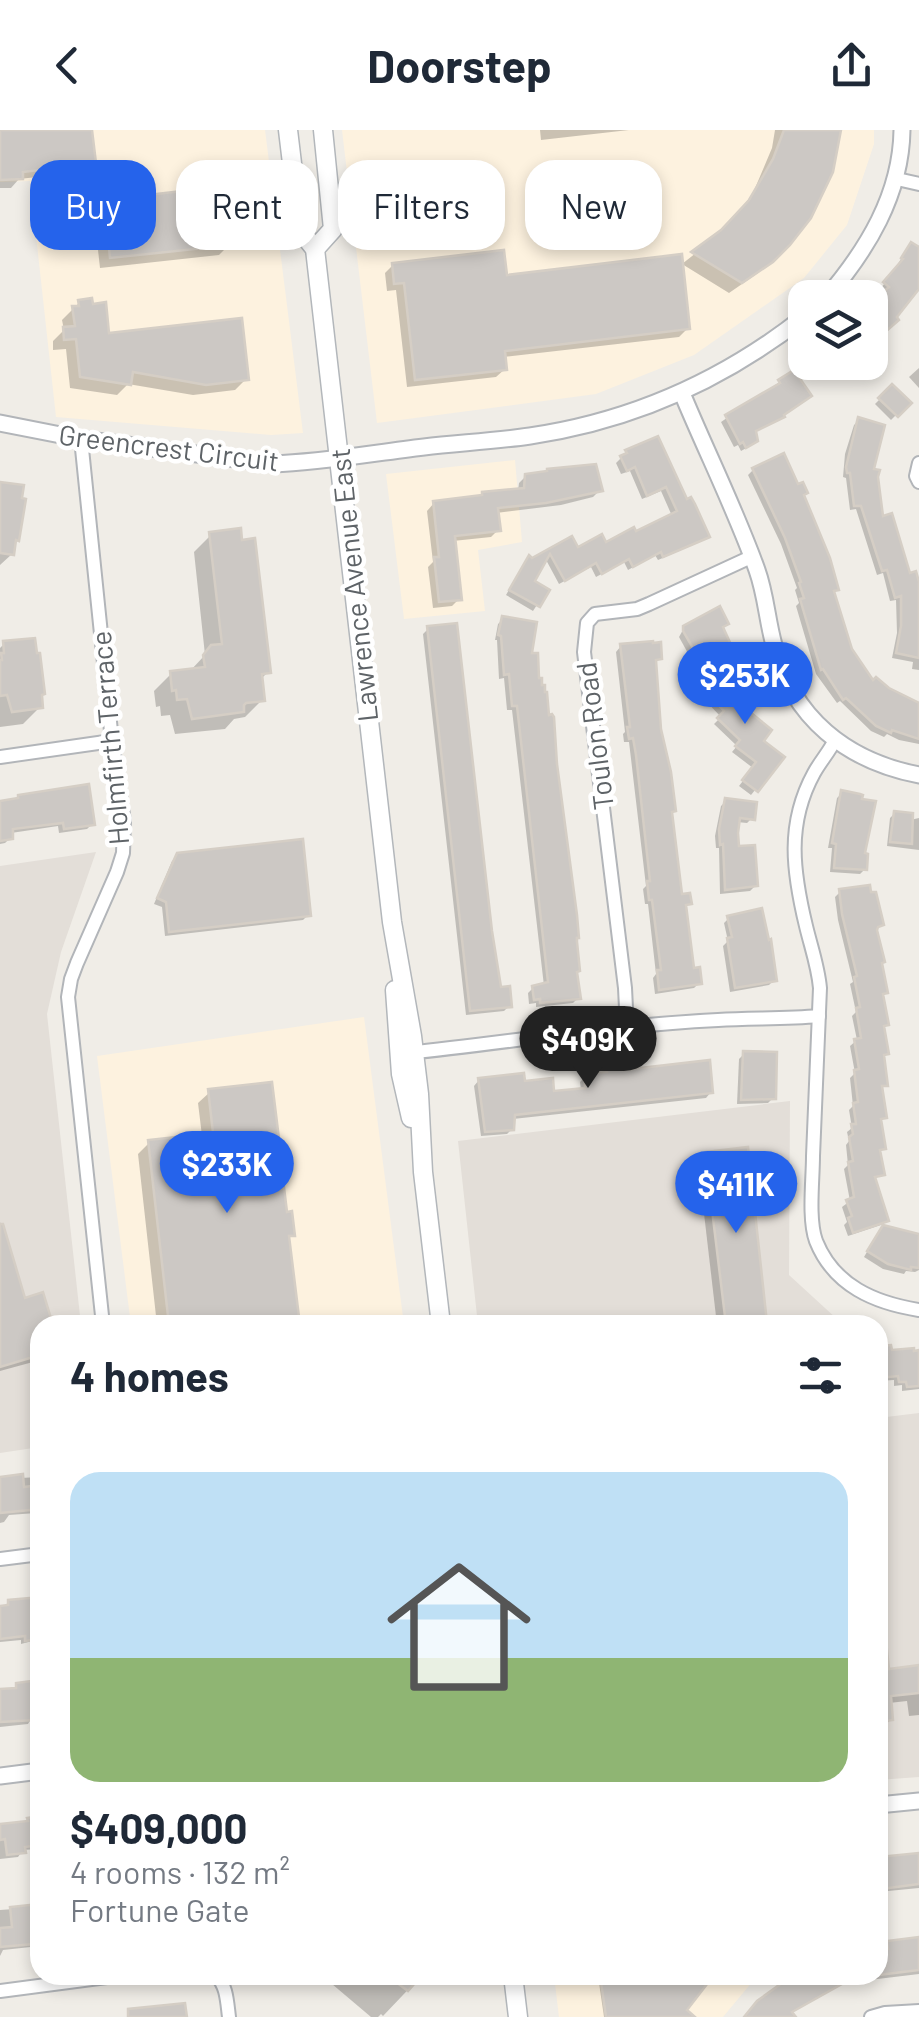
<!DOCTYPE html>
<html lang="en">
<head>
<meta charset="utf-8">
<style>
  :root { --surface:#fff; --page:#f6f6f7; --text:#1f2937; --muted:#747a83; --accent:#2563eb }
  body { margin:0; font-family:Barlow,sans-serif; background:var(--page); color:var(--text); height:100vh; display:flex; flex-direction:column; font-size:38px; white-space:nowrap }
  * { box-sizing:border-box; margin:0 }
  p { font-size:32px; color:var(--muted) }
  .icon { flex:none; width:55px; height:55px; fill:none; stroke:currentColor; stroke-width:2; stroke-linecap:round; stroke-linejoin:round }
  .map { position:relative; flex:1; overflow:hidden }
  .sheet { position:absolute; left:30px; top:1185px; width:858px; height:670px; display:flex; flex-direction:column; background:var(--surface); border-radius:30px; box-shadow:0 5px 15px #0003 }
  .sheet>* { flex:none }
  .hud { position:absolute; left:30px; top:30px; width:860px; height:90px; display:flex; gap:20px }
  .controls { position:absolute; left:788px; top:150px; display:grid; gap:20px }
  .controls a { display:grid; place-items:center; width:100px; height:100px; border-radius:20px; background:var(--surface); box-shadow:0 5px 15px #0003; font-size:50px }
  .price { position:absolute; translate:-50% -85px; padding:0 22px; border-radius:35px; background:var(--accent); color:#fff; font-size:32px; line-height:65px; filter:drop-shadow(0 2px 5px #0008) }
  .price::after { content:''; position:absolute; left:50%; top:60px; width:30px; height:22px; margin-left:-15px; background:inherit; clip-path:polygon(0 0,100% 0,50% 100%) }
  .price.current { background:#222; color:#fff }
  ul { padding:0; list-style:none }
  li { display:grid; align-content:center; gap:20px; height:530px; padding:0 40px }
  li span { display:grid; place-items:center; height:310px; border-radius:30px; color:#555 }
  li>.icon { margin-inline-start:auto }
  span .icon { width:180px; height:180px; fill:#fffc; stroke-width:1 }
  li b { font-size:42px }
  h2 { display:flex; justify-content:space-between; align-items:center; height:120px; padding:0 40px; font-size:42px }
  .chip { padding:0 35px; border-radius:30px; background:var(--surface); box-shadow:0 5px 15px #0003; font-size:35px; line-height:90px }
  .chip.current { background:var(--accent); color:#fff }
  header { display:flex; justify-content:space-between; align-items:center; height:130px; padding:0 40px; background:var(--surface); font-size:45px; font-weight:700 }
  .map>svg:first-child { display:block }
  .commercial { fill:#fdf2df }
  .education { fill:#e3ded8 }
  .shadow { fill:#0003 }
  .building { fill:#ccc8c4; stroke:#d5cec5; stroke-width:2.5 }
  .lines { fill:none; stroke-linecap:round; stroke-linejoin:round }
  .minor-casing { stroke:#b2b5b9; stroke-width:16 }
  .tertiary-casing { stroke:#b2b5b9; stroke-width:19 }
  .secondary-casing { stroke:#b3b7bb; stroke-width:21 }
  .minor { stroke:#fff; stroke-width:12 }
  .tertiary { stroke:#fff; stroke-width:15 }
  .secondary { stroke:#fff; stroke-width:18 }
  .labels { text-anchor:middle; stroke-width:9; stroke-linejoin:round; paint-order:stroke }
  .street-label { font-size:28px; fill:#5e6367; stroke:#fff }
</style>
</head>
<body>
<header><svg class="icon" aria-label="back" viewBox="0 0 24 24"><path d="M15 5l-7 7 7 7"/></svg>Doorstep<svg class="icon" aria-label="share" viewBox="0 0 24 24"><path d="M12 15V3M7 8l5-5 5 5M5 13v7h14v-7"/></svg></header>
<div class="map">
<svg width="919" height="1887" viewBox="0 0 919 1887">
  <rect width="100%" height="100%" fill="#f0ede7"/>
  <g class="commercial">
    <polygon points="0,0 265,0 303,303 271,305 56,287 30,51 0,52"/>
    <polygon points="342,0 874,0 874,14 847,95 804,148 694,225 596,264 377,293"/>
    <polygon points="515,330 522,412 478,420 485,481 404,489 386,344"/>
    <polygon points="364,887 404,1195 131,1195 97,926"/>
    <polygon points="554,1845 758,1845 723,1887 559,1887"/>
  </g>
  <g class="education">
    <polygon points="96,722 61,822 47,884 81,1195 40,1195 40,1317 0,1323 0,736"/>
    <polygon points="790,971 789,1145 837,1189 838,1195 478,1195 458,1011"/>
    <polygon points="919,1283 919,1647 878,1650 878,1288"/>
  </g>
  <g class="shadow">
    <polygon points="0,0 89,0 93,32 83,42 19,49 11,58 0,58"/>
    <polygon points="540,0 629,0 541,10"/>
    <polygon points="775,0 839,0 788,113 758,143 729,163 682,134 720,104 738,84 753,63 772,18"/>
    <polygon points="105,72 230,114 219,125 100,138 94,84"/>
    <polygon points="906,120 919,120 919,155 893,187 896,190 878,206 870,197 870,177 886,163 880,159 900,135 898,134"/>
    <polygon points="393,135 505,147 688,198 679,207 503,227 505,239 496,247 407,257 396,160 387,161 385,143"/>
    <polygon points="80,172 91,177 107,206 246,249 235,260 193,265 128,254 117,265 70,258 66,219 53,220 53,211 64,200 62,190"/>
    <polygon points="836,232 852,232 841,240"/>
    <polygon points="919,238 919,258 909,247"/>
    <polygon points="793,243 781,285 777,291 753,302 756,310 750,316 741,321 738,315 734,317 721,292"/>
    <polygon points="892,257 908,273 891,290 875,274"/>
    <polygon points="859,290 881,390 909,446 919,461 919,540 912,539 913,532 892,528 897,503 896,470 890,471 883,443 877,445 856,379 850,380 846,348 843,347 845,324 854,295"/>
    <polygon points="627,322 686,372 707,406 702,411 658,430 655,425 628,440 624,432 596,447 591,437 559,454 545,428 531,452 546,461 533,481 506,465 524,433 571,410 577,420 605,415 635,404 672,386 661,361 642,369 630,341 621,344 616,333"/>
    <polygon points="753,340 801,366 836,459 832,463 850,520 873,554 919,576 919,614 899,610 887,604 884,607 871,601 840,571 837,573 816,544 796,476 799,473 795,460 797,458 781,414 748,345"/>
    <polygon points="526,346 600,360 593,367 561,375 496,383 498,400 491,407 453,411 459,469 452,476 433,478 428,437 433,432 427,381 434,373 518,361 519,353"/>
    <polygon points="0,354 17,410 13,414 12,424 0,435"/>
    <polygon points="211,405 268,542 260,550 262,570 245,587 234,589 225,599 175,604 170,585 161,586 160,576 156,577 154,561 171,544 190,541 205,525 194,422"/>
    <polygon points="503,489 529,526 575,843 578,868 573,873 536,877 536,873 529,874 528,863 533,858 544,856 512,580 507,580 504,548 499,549 497,510 495,510 498,494"/>
    <polygon points="684,498 729,517 724,522 695,536 679,507"/>
    <polygon points="428,499 499,860 509,876 504,881 466,885 423,504"/>
    <polygon points="4,514 39,566 40,577 23,594 0,597 0,518"/>
    <polygon points="621,516 660,528 654,535 670,684 680,767 689,773 684,779 691,841 699,853 694,858 655,864 653,848 656,844 648,774 645,774 643,759 646,756 629,612 624,612 623,604 625,602 616,522"/>
    <polygon points="729,538 731,556 760,611 781,628 751,665 739,656 753,638 732,622 737,616 714,594 721,587 701,566"/>
    <polygon points="842,663 865,739 860,744 830,742 832,718 828,718 837,668"/>
    <polygon points="726,671 752,688 747,693 737,692 736,718 756,755 750,761 720,764 719,718 716,718 715,706 721,676"/>
    <polygon points="0,674 92,694 87,699 59,703 58,696 11,703 10,708 5,713 0,714"/>
    <polygon points="895,683 910,690 919,688 919,720 887,716 890,688"/>
    <polygon points="178,726 308,785 303,790 165,806 162,777 154,774 172,731"/>
    <polygon points="840,762 881,794 876,799 885,862 881,867 886,894 882,898 886,923 882,928 885,955 880,960 885,987 879,993 883,1018 878,1023 882,1044 873,1050 886,1090 881,1095 848,1106 844,1095 847,1092 842,1077 850,1071 844,1039 848,1035 846,1015 849,1011 847,1002 852,998 849,980 853,976 850,948 855,943 850,916 857,910 852,886 856,882 850,854 853,852 838,790 835,767"/>
    <polygon points="729,788 774,850 769,855 730,862 723,816 728,811 724,793"/>
    <polygon points="744,924 773,968 768,973 737,974 739,929"/>
    <polygon points="607,941 711,962 706,968 513,989 512,999 507,1004 481,1006 474,956 479,950 523,953 552,964 581,961 580,952 585,947 603,945"/>
    <polygon points="210,962 277,1020 285,1040 280,1045 285,1084 292,1105 287,1110 298,1195 157,1195 138,1024 150,1012 202,1006 198,973"/>
    <polygon points="707,1024 764,1192 761,1195 717,1195 698,1032"/>
    <polygon points="0,1092 23,1171 50,1195 40,1195 40,1204 36,1205 40,1225 33,1232 0,1241"/>
    <polygon points="878,1103 919,1106 919,1140 915,1142 906,1141 904,1144 883,1139 864,1127"/>
    <polygon points="683,1186 684,1195 663,1195 670,1188"/>
    <polygon points="889,1218 890,1223 919,1223 919,1259 902,1261 902,1255 894,1256 894,1250 878,1251 878,1219"/>
    <polygon points="40,1347 40,1388 37,1389 36,1383 9,1385 4,1392 0,1393 0,1349"/>
    <polygon points="40,1469 40,1509 21,1514 21,1510 0,1512 0,1479 9,1472"/>
    <polygon points="878,1500 882,1500 886,1542 919,1538 919,1585 909,1586 907,1571 889,1573 891,1589 883,1598 878,1598"/>
    <polygon points="40,1552 40,1586 32,1587 28,1594 0,1597 0,1562 11,1561 17,1555"/>
    <polygon points="40,1689 40,1716 37,1719 23,1720 18,1727 0,1729 0,1696"/>
    <polygon points="919,1724 919,1758 878,1762 878,1730"/>
    <polygon points="40,1777 40,1816 3,1820 0,1826 0,1780"/>
    <polygon points="919,1810 919,1844 861,1851 860,1845 878,1845 878,1815"/>
    <polygon points="317,1845 422,1845 383,1886 381,1884 378,1887 371,1887 332,1854"/>
    <polygon points="606,1845 711,1845 681,1887 604,1887 599,1853"/>
  </g>
  <g class="building">
    <polygon points="0,0 92,0 96,33 23,42 23,49 0,50"/>
    <polygon points="784,0 841,0 833,42 811,88 790,115 773,132 742,153 691,122 721,100 749,70 773,29"/>
    <polygon points="226,56 233,115 110,128 104,70"/>
    <polygon points="911,112 919,117 919,159 897,187 899,190 884,203 870,187 870,173 889,157 883,152 903,129 901,128"/>
    <polygon points="504,120 507,145 682,124 690,199 505,221 507,240 415,250 404,153 394,154 392,133"/>
    <polygon points="92,168 93,174 106,172 109,203 242,188 249,250 206,255 133,242 131,255 80,247 76,209 64,210 63,197 75,196 72,176 79,176 78,170"/>
    <polygon points="794,240 812,266 784,285 785,287 756,301 758,311 746,318 743,312 740,314 725,285 780,253 778,250"/>
    <polygon points="892,254 912,273 898,287 878,268"/>
    <polygon points="858,287 885,295 874,339 880,340 878,347 883,386 892,383 910,443 916,441 919,452 919,528 896,523 901,496 901,466 895,468 887,440 882,441 861,376 854,376 850,343 847,343 846,337"/>
    <polygon points="658,306 687,369 691,367 695,374 710,407 663,427 661,422 633,437 629,429 602,444 596,433 565,451 550,424 535,451 550,460 540,477 509,460 529,425 532,428 572,406 578,417 602,404 606,412 634,397 636,401 677,381 666,357 647,366 635,337 627,341 620,326 627,323 625,320"/>
    <polygon points="784,323 798,354 803,352 808,363 804,365 830,428 839,460 834,461 852,519 873,550 876,547 889,558 919,573 919,609 892,600 891,603 876,596 846,568 843,570 823,539 821,540 800,469 804,468 799,453 801,452 785,408 752,338"/>
    <polygon points="596,334 603,361 546,373 498,378 501,401 455,406 462,470 439,472 434,427 439,427 433,371 482,365 482,362 524,358 525,344 547,341 547,339"/>
    <polygon points="0,352 24,355 22,368 26,369 19,411 16,410 14,425 0,423"/>
    <polygon points="241,398 242,410 255,408 271,543 262,544 265,571 246,573 244,575 244,582 192,589 187,569 177,570 176,560 172,561 170,541 205,537 203,525 211,515 222,514 209,402"/>
    <polygon points="720,476 729,494 723,497 732,517 701,532 683,501 683,496"/>
    <polygon points="502,486 537,492 532,523 538,523 539,548 542,548 542,555 545,555 545,562 547,562 549,585 552,584 554,587 557,634 577,785 579,808 577,808 577,812 580,841 577,842 581,869 540,873 540,869 534,870 532,856 548,852 517,576 512,576 509,544 504,545 501,506 498,505"/>
    <polygon points="457,493 492,801 501,857 510,856 512,877 470,881 427,496"/>
    <polygon points="35,508 37,523 40,523 45,564 42,565 43,578 12,582 7,565 0,566 0,530 2,530 1,523 4,523 3,511"/>
    <polygon points="653,511 653,513 661,512 662,529 656,530 661,599 671,642 676,681 672,682 682,764 690,763 692,774 686,775 694,838 700,837 702,854 659,860 657,840 661,840 652,770 649,770 647,751 650,751 636,625 633,608 629,609 627,597 630,597 620,514"/>
    <polygon points="730,535 743,549 735,556 755,576 750,582 772,600 764,611 785,627 758,662 742,650 756,632 735,616 740,610 717,588 724,581 704,559"/>
    <polygon points="89,654 95,695 64,699 63,693 13,699 13,709 0,711 0,671 18,668 18,665"/>
    <polygon points="841,660 860,664 863,665 862,669 876,671 865,723 868,724 867,740 834,738 836,714 832,713"/>
    <polygon points="725,668 757,672 755,690 740,688 738,703 739,716 755,715 758,756 725,760 723,714 720,715 719,699"/>
    <polygon points="894,681 913,683 912,714 890,712"/>
    <polygon points="303,709 311,786 169,802 166,772 157,768 177,723"/>
    <polygon points="870,755 871,762 876,762 884,795 878,797 877,800 885,832 882,833 888,863 883,864 889,895 884,896 889,924 884,925 888,956 882,956 887,988 881,989 886,1019 880,1020 885,1045 875,1047 889,1091 853,1103 848,1088 852,1086 846,1070 854,1067 848,1032 853,1031 849,1007 853,1004 851,994 856,994 853,973 858,972 854,940 859,939 854,909 861,908 856,878 860,877 854,847 857,846 842,784 839,759"/>
    <polygon points="762,778 769,810 771,809 777,851 735,858 727,808 732,807 727,786"/>
    <polygon points="743,921 777,922 776,969 741,970"/>
    <polygon points="710,930 713,963 515,985 514,1000 485,1002 478,948 524,943 525,951 553,948 554,961 585,958 584,944 607,942 606,939 623,937 623,940"/>
    <polygon points="272,952 280,1017 285,1017 288,1041 282,1041 287,1082 292,1081 295,1106 289,1106 300,1195 169,1195 148,1010 213,1003 208,959"/>
    <polygon points="748,1017 767,1193 726,1195 705,1022"/>
    <polygon points="0,1094 3,1094 25,1168 43,1162 53,1195 40,1195 40,1200 37,1201 40,1211 40,1225 0,1237"/>
    <polygon points="883,1095 919,1104 919,1138 911,1137 911,1140 888,1134 867,1121"/>
    <polygon points="891,1215 892,1220 914,1218 914,1221 919,1220 919,1256 907,1257 906,1252 899,1252 898,1246 878,1248 878,1216"/>
    <polygon points="23,1344 24,1357 40,1355 40,1379 0,1383 0,1347"/>
    <polygon points="40,1467 40,1509 25,1511 25,1506 0,1509 0,1476 8,1475 8,1470"/>
    <polygon points="886,1511 889,1539 919,1535 919,1563 891,1566 893,1590 878,1592 878,1512"/>
    <polygon points="32,1551 33,1560 40,1559 40,1582 35,1582 35,1590 0,1592 0,1559 16,1558 16,1553"/>
    <polygon points="40,1686 40,1715 25,1717 26,1723 7,1725 5,1709 0,1710 0,1694 28,1691 27,1688"/>
    <polygon points="919,1723 919,1754 881,1759 878,1727"/>
    <polygon points="40,1774 40,1810 34,1810 34,1814 0,1817 0,1798 12,1797 10,1777"/>
    <polygon points="919,1807 919,1840 878,1845 878,1820 888,1819 887,1811"/>
    <polygon points="402,1845 422,1845 408,1861 396,1852"/>
    <polygon points="600,1845 714,1845 687,1880 695,1887 606,1887"/>
    <polygon points="793,1845 858,1845 792,1882 796,1887 744,1887 757,1871"/>
    <polygon points="185,1873 187,1887 128,1887 128,1879"/>
  </g>
  <g class="lines">
    <defs>
      <g id="minor">
        <polyline points="897,49 919,54"/>
        <polyline points="81,309 112,611 124,691 123,723 117,742 77,833 71,849 68,867 103,1195"/>
        <polyline points="919,333 916,346 919,352"/>
        <path d="M835,610C829,622 820,632 814,643C786,694 793,742 806,796C811,817 818,836 820,858C818,914 815,970 813,1026C813,1050 808,1089 816,1111C834,1156 875,1173 919,1180"/>
        <polyline points="0,627 112,611"/>
        <polyline points="627,898 625,858 584,522 587,493 595,484 637,479 649,474 751,427"/>
        <path d="M408,923C511,912 615,895 718,890C752,888 785,889 819,886"/>
        <polyline points="0,1429 40,1424"/>
        <path d="M216,1845C227,1856 227,1872 229,1887"/>
        <polyline points="0,1861 122,1845"/>
        <polyline points="871,1887 885,1883 919,1881"/>
      </g>
      <g id="tertiary">
        <path d="M826,168C867,120 901,65 902,0"/>
        <path d="M682,263C706,321 736,381 757,440C766,465 767,490 774,515C792,588 847,631 919,645"/>
        <path d="M0,293L81,309L273,334C324,332 373,323 424,317C459,313 495,311 530,306C632,291 724,250 805,186"/>
        <polyline points="0,1646 40,1641"/>
        <polyline points="878,1675 919,1671"/>
      </g>
      <g id="secondary">
        <polyline points="288,0 300,100 315,119 392,792 412,906 419,964 423,1042 441,1195"/>
        <polyline points="315,119 333,99 323,0"/>
        <polyline points="395,860 401,944 411,988"/>
        <polyline points="513,1845 518,1887"/>
      </g>
    </defs>
    <use href="#minor" class="minor-casing"/>
    <use href="#tertiary" class="tertiary-casing"/>
    <use href="#secondary" class="secondary-casing"/>
    <use href="#minor" class="minor"/>
    <use href="#tertiary" class="tertiary"/>
    <use href="#secondary" class="secondary"/>
  </g>
  <g class="labels">
    <g class="street-label">
      <text transform="translate(169 318) rotate(7)" y="10">Greencrest Circuit</text>
      <text transform="translate(354 455) rotate(-96)" y="10">Lawrence Avenue East</text>
      <text transform="translate(595 606) rotate(-97)" y="10">Toulon Road</text>
      <text transform="translate(110 608) rotate(-95)" y="10">Holmfirth Terrace</text>
    </g>
  </g>
</svg>
<div class="controls">
<a><svg class="icon" aria-label="layers" viewBox="0 0 24 24"><path d="M12 4l9 5-9 5-9-5zM3 14l9 5 9-5"/></svg></a>
</div>
<b class="price" style="left:745px;top:597px">$253K</b>
<b class="price current" style="left:588px;top:961px">$409K</b>
<b class="price" style="left:227px;top:1086px">$233K</b>
<b class="price" style="left:736px;top:1106px">$411K</b>
<div class="hud">
<a class="chip current">Buy</a>
<a class="chip">Rent</a>
<a class="chip">Filters</a>
<a class="chip">New</a>
</div>
<section class="sheet">
<h2>4 homes<svg class="icon" aria-label="filters" viewBox="0 0 24 24"><path d="M4 7h16M4 17h16"/><circle cx="9" cy="7" r="2"/><circle cx="15" cy="17" r="2"/></svg></h2>
<ul>
<li><span style="background:linear-gradient(#bfe0f5 60%,#8fb573 0)"><svg class="icon" aria-label="home" viewBox="0 0 24 24"><path d="M3 11l9-7 9 7M6 9v11h12V9"/></svg></span><div><b>$409,000</b><p>4 rooms · 132 m²</p><p>Fortune Gate</p></div></li>
</ul>
</section>
</div>
</body>
</html>
